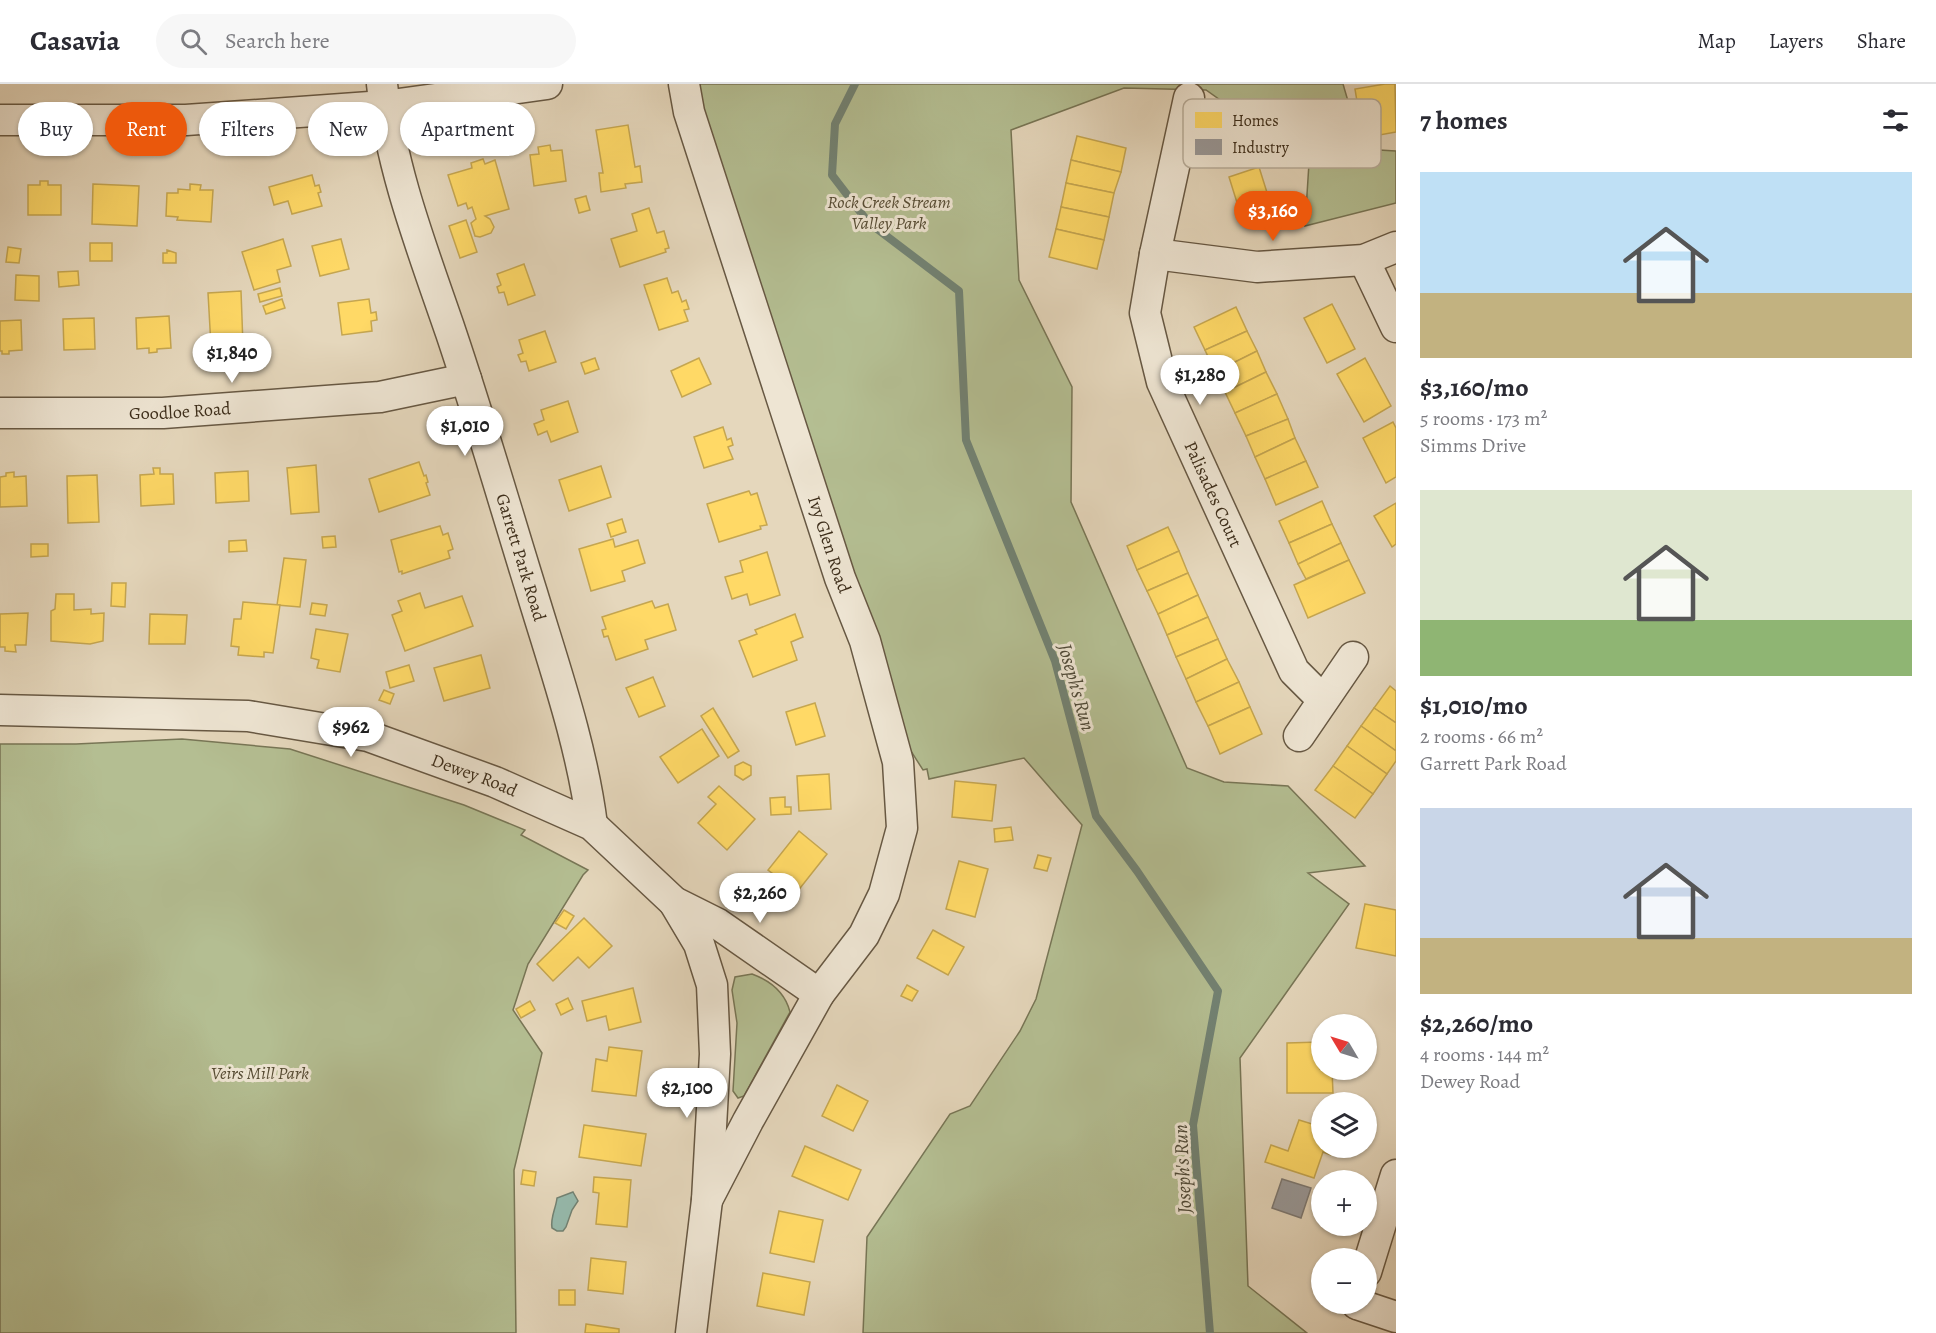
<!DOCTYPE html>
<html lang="en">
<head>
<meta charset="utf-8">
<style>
  :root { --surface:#fff; --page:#f7f7f7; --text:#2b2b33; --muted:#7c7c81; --line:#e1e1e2; --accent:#ea580c }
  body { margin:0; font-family:Alegreya,serif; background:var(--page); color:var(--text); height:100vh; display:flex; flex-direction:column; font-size:22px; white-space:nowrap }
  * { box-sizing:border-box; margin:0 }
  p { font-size:20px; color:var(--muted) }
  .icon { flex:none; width:33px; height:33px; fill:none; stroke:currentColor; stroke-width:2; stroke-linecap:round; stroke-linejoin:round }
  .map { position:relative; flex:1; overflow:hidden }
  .panel { display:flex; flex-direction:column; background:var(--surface); width:540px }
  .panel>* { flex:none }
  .hud { position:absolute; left:18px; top:18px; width:570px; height:54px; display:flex; gap:12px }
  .needle { width:39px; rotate:308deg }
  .fabs { position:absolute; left:1311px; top:930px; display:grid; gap:12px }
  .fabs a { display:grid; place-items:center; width:66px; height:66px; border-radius:50%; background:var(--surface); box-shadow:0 2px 4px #0004; font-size:30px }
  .price { position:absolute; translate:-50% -51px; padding:0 14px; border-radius:21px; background:#fff; color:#222; font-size:20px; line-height:39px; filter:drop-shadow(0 2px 3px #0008) }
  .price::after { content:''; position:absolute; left:50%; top:36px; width:18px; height:14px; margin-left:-9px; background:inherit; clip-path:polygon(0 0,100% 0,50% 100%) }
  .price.active { background:var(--accent); color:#fff }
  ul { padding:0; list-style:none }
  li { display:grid; align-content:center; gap:12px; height:318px; padding:0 24px }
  li span { display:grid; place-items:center; height:186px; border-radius:0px; color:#555 }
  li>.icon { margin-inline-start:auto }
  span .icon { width:108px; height:108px; fill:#fffc; stroke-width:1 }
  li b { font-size:26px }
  h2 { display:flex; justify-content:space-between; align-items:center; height:72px; padding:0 24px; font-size:26px }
  .tag { padding:0 21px; border-radius:27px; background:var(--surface); box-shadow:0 2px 4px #0004; font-size:21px; line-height:54px }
  .tag.active { background:var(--accent); color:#fff }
  header { display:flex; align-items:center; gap:36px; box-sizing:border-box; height:84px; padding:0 30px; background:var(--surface); border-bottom:2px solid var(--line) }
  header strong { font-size:28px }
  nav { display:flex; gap:33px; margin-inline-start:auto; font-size:21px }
  .search { width:420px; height:54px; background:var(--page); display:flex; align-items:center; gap:15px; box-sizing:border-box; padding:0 21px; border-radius:33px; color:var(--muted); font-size:22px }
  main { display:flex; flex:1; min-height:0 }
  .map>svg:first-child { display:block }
  .green { fill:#b4be92; stroke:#787656; stroke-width:1.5 }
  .water { fill:#96baad; stroke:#728273; stroke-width:1.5 }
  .homes { fill:#ffd966; stroke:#c5a650; stroke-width:1.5 }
  .industry { fill:#999; stroke:#7d7973; stroke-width:1.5 }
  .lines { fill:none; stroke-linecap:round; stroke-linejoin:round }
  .stream { stroke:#728273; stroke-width:8 }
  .minor-casing { stroke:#675843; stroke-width:33 }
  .minor { stroke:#eee5d3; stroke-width:30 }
  .labels { text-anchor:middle; stroke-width:6; stroke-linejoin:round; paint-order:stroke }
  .park-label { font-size:18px; font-style:italic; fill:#554b33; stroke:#eee5d3 }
  .street-label { font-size:18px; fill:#3d2e1b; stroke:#eee5d3 }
  .water-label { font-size:20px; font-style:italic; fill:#4f4a38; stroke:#eee5d3 }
  .key { fill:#eee5d3; stroke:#b9ae9c; stroke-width:1.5 }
  .key-label { font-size:16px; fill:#3d2e1b }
</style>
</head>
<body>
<header>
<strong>Casavia</strong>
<div class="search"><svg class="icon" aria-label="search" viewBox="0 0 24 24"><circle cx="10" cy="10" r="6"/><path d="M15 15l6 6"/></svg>Search here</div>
<nav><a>Map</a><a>Layers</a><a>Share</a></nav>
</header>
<main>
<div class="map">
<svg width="1396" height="1249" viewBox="0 0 1396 1249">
  <rect width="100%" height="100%" fill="#e5d7bc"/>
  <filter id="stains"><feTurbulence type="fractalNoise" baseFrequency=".00333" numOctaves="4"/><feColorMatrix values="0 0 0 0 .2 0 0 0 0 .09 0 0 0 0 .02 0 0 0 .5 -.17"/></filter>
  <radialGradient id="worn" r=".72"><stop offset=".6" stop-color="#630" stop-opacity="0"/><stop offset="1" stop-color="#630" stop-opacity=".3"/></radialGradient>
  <g class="green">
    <polygon points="684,0 1343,0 1362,65 1396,67 1396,119 1305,142 1309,79 1206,6 1124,4 1011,46 1019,196 1072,303 1071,418 1187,684 1224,698 1288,702 1365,782 1308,789 1349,820 1240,974 1248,1202 1307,1249 863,1249 867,1153 950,1030 970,1022 1020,947 1036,915 1082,741 1024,674 929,695 927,685 923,686 883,623"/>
    <polygon points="182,655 290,665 464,721 525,746 521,751 588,786 583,791 528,880 513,926 542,969 514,1086 516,1249 0,1249 0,660 76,660"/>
    <path d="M752,890C771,897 785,908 790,928L744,1012L738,1014L733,1007L737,939L732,906L735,893Z"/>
  </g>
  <path class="water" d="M573,1108L578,1117L572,1126L566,1143L563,1147H557L552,1144C550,1134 556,1124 557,1114Z"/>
  <g class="homes">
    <polygon points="1385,0 1395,0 1396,48 1363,54 1355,5"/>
    <polygon points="628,41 635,83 640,82 642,98 625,100 626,104 601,108 599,89 603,89 596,46"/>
    <polygon points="1077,52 1126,64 1121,88 1071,76"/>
    <polygon points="550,61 551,67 562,66 566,97 534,102 530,71 539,70 538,63"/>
    <polygon points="483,75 485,80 495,76 509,125 485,132 490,135 494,143 491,149 480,153 475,152 471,139 476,135 472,123 468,125 466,119 458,122 448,91 472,84 471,79"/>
    <polygon points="1071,76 1121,88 1114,109 1066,99"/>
    <polygon points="1259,83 1274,131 1244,141 1229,93"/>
    <polygon points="312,91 315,102 319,101 321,108 318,109 322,122 292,130 288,117 274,121 269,103"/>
    <polygon points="40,97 48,97 48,101 61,101 61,131 28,131 28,101 40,101"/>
    <polygon points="1066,99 1114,109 1109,133 1061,123"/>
    <polygon points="93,100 139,102 137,142 92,140"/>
    <polygon points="190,100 201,101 200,106 213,106 211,138 177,136 178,133 166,132 167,109 178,109 178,105 190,106"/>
    <polygon points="586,112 590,126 579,129 575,115"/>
    <polygon points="1061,123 1109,133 1104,156 1056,145"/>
    <polygon points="649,124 657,149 664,147 669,164 665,165 666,168 620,183 611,155 637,147 632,130"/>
    <polygon points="466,136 477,168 460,174 449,142"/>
    <polygon points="1056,145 1104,156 1097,185 1049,173"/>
    <polygon points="283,155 291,182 277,186 280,198 254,206 242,168"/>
    <polygon points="341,155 349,185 320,192 312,162"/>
    <rect x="90" y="159" width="22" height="18"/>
    <polygon points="8,163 21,165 19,179 6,178"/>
    <polygon points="167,166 176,169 176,179 163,179 163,169 167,169"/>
    <polygon points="524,180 535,211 508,221 504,208 499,209 497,203 501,201 497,190"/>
    <polygon points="78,187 79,201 59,203 58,188"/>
    <polygon points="16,191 39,192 39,217 15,216"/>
    <polygon points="667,194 672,209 678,207 682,218 686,216 689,225 684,226 688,237 659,246 644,201"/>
    <polygon points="280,204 282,212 260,218 258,210"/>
    <polygon points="241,207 243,261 230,262 230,266 223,266 222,261 211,262 208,209"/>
    <polygon points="282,215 285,224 266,230 263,222"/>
    <polygon points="369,215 371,229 376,228 377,236 371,237 372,247 342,251 338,219"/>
    <polygon points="1332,220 1355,265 1327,279 1304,234"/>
    <polygon points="1236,223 1247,247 1205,266 1194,243"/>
    <polygon points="169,232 171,264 157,265 157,268 149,269 149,264 137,265 136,234"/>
    <polygon points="94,234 95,265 64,266 63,235"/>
    <polygon points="21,236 22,266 9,267 9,270 2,270 2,267 0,267 0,237"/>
    <polygon points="545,247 556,278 529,287 526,277 521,278 518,271 523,269 519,256"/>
    <polygon points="1247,247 1257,267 1215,288 1205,266"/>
    <polygon points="1257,267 1266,288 1225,308 1215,288"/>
    <polygon points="595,274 599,285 585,290 581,279"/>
    <polygon points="699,274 711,300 682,313 671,287"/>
    <polygon points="1365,274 1391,322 1364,338 1337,290"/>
    <polygon points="1266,288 1277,310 1235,329 1225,308"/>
    <polygon points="1277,310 1288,335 1246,352 1235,329"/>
    <polygon points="568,317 578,348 551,358 547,347 538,351 534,340 544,336 541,326"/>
    <polygon points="1288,335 1295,354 1255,373 1246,352"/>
    <polygon points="1393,338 1396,344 1396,393 1386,399 1363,354"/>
    <polygon points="723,343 727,356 731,354 733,361 728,363 733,375 704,384 694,353"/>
    <polygon points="1295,354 1306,377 1265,395 1255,373"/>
    <polygon points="1306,377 1318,403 1276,421 1265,395"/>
    <polygon points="419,378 424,392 426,391 428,398 426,399 430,411 379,428 369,395"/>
    <polygon points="316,381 319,428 291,430 287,384"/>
    <polygon points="601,382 611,413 569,427 559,396"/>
    <polygon points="153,384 160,384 160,390 173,390 174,420 141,422 140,391 154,390"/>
    <polygon points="248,387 249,417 216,419 215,389"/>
    <polygon points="14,388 14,393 26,392 27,422 0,423 0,393 6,392 6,389"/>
    <polygon points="97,391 99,438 68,439 67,392"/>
    <polygon points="749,407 751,411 757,409 767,441 760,442 761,445 719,458 707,420"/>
    <polygon points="1322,417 1332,440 1289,459 1279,437"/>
    <polygon points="1396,419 1396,460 1392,463 1374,432"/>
    <polygon points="622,435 626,448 611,453 607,440"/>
    <polygon points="1332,440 1341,459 1298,480 1289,459"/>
    <polygon points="440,442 443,451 448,449 453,465 448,467 450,474 402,490 402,487 399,488 391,456"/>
    <polygon points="1168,443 1179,467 1137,486 1127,462"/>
    <polygon points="335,452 336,463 323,464 322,453"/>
    <polygon points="613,455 615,463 638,456 645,479 622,487 625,497 591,507 579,465"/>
    <polygon points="246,456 247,467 229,468 229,457"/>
    <polygon points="1341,459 1349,476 1306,495 1298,480"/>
    <polygon points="31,460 48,460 48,472 31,473"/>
    <polygon points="1179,467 1188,489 1147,507 1137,486"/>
    <polygon points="767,468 780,511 750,521 747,510 732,515 725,493 743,488 740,477"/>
    <polygon points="284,474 306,476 300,523 277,521"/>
    <polygon points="1349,476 1365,509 1308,534 1294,501"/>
    <polygon points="1188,489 1198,511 1158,530 1147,507"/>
    <polygon points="112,499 126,499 125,523 111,522"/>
    <polygon points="420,509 425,524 462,512 473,542 405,567 392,531 402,527 398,517"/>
    <polygon points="56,510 74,510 74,526 91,525 91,530 104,529 103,557 90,560 51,557 51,527 55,525"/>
    <polygon points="1198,511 1208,533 1167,551 1158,530"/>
    <polygon points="652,517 655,524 668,520 676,546 645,556 648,565 616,576 608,552 604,553 602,546 606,545 602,533"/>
    <polygon points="243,518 280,521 273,569 264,568 264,573 238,571 239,563 231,562 234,535 241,535"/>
    <polygon points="312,519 327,521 325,532 310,530"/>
    <polygon points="28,529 26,561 15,561 16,568 5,567 5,563 0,563 0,530"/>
    <polygon points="150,530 187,531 185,560 149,560"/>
    <polygon points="795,530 803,553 791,558 797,576 753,593 739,557 757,550 755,546"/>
    <polygon points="1208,533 1218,555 1176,573 1167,551"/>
    <polygon points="316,545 348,550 340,588 317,584 319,576 311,574"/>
    <polygon points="1218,555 1227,575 1186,595 1176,573"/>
    <polygon points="481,571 490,604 444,617 434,584"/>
    <polygon points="1227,575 1239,598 1196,618 1186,595"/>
    <polygon points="409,581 414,597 390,604 386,588"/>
    <polygon points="653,593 665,622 639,633 626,604"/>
    <polygon points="1239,598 1250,623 1208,642 1196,618"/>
    <polygon points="1390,602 1396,607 1396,639 1374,624"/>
    <polygon points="384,606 394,610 390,620 379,616"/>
    <polygon points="815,619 825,652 796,661 786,628"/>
    <polygon points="1250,623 1262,650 1220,670 1208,642"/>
    <polygon points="713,624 739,667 728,674 701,632"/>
    <polygon points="1374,624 1396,639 1396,667 1361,642"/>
    <polygon points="1361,642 1396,667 1396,677 1387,690 1347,662"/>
    <polygon points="702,645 719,672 678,699 660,673"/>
    <polygon points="1347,662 1387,690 1373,710 1333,682"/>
    <polygon points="743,678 751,682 751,691 743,696 735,691 735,682"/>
    <polygon points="1333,682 1373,710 1355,734 1315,706"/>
    <polygon points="829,690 831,725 799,727 797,692"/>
    <polygon points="955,697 996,701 992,737 952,733"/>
    <polygon points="719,702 755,735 727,766 698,739 716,720 708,713"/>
    <polygon points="785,713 785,723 791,723 791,730 771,731 770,714"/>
    <polygon points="1011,743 1013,756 995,758 994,745"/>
    <polygon points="799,747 827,770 797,808 768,786"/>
    <polygon points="1038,771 1051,774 1047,787 1034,784"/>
    <polygon points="959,777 988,785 975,833 946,825"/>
    <polygon points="1365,820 1396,826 1396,872 1356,864"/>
    <polygon points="564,826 574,832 566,845 555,839"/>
    <polygon points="584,834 612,862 589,884 578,873 553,897 537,880"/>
    <polygon points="933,846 964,863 948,891 917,874"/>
    <polygon points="907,901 918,907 912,917 901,912"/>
    <polygon points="633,904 641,938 609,946 606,932 587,937 582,917"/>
    <polygon points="568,914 573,925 561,931 556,920"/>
    <polygon points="530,917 535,926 521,934 516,925"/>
    <polygon points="1320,958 1320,985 1332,986 1333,1009 1287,1009 1287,959"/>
    <polygon points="609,963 642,967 636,1012 592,1007 596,975 607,977"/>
    <polygon points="837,1001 868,1017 853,1047 822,1032"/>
    <polygon points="1299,1036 1322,1043 1322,1064 1333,1064 1331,1071 1323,1068 1314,1094 1265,1078 1271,1061 1288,1067"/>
    <polygon points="584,1041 646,1050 641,1082 579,1073"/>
    <polygon points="805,1062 861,1086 848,1116 792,1092"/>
    <polygon points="523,1086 536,1088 534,1102 521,1100"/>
    <polygon points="594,1093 631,1096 627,1143 596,1140 599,1109 593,1108"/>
    <polygon points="779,1127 823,1136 814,1178 770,1169"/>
    <polygon points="591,1174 626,1178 623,1210 588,1206"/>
    <polygon points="763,1189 810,1198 804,1231 757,1222"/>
    <rect x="559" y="1206" width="16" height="15"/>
    <polygon points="586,1240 619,1245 619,1249 585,1249"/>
  </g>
  <polygon class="industry" points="1282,1095 1311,1104 1301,1134 1272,1124"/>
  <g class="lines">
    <polyline class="stream" points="855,0 835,40 832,91 868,138 959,207 966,356 1055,577 1096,732 1137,787 1218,907 1193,1041 1210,1249"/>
    <defs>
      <g id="minor">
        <path id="s1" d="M382,0C391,86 423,167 451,249C480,335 505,422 532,509C555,585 582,662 592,741"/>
        <path id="s2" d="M684,0L689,28L840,494L865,557L898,678L902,744L884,810L864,851L819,910L748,1037L707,1116"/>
        <path id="s3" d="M1189,14L1155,170L1145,229L1162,298L1294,587L1323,616"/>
        <polyline points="0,36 186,36 384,22 547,0"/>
        <polyline points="1155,170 1257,183 1364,176 1396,163"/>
        <polyline points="1364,176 1396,243"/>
        <path id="s4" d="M0,329H163L380,313L466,295"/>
        <path id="s5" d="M0,626L248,632L368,652L495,698L592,741L674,818L718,840L819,910"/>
        <polyline points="1299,652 1353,573"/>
        <polyline points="674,818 699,860 712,901 715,970 707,1116 691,1249"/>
        <polyline points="1366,1188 1396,1091"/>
        <polyline points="1357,1220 1396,1233"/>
      </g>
    </defs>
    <use href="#minor" class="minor-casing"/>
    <use href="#minor" class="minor"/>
  </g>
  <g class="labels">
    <g class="park-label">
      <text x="889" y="124">Rock Creek Stream<tspan x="889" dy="21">Valley Park</tspan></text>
      <text x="260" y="995">Veirs Mill Park</text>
    </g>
    <g class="street-label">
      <text dy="6" stroke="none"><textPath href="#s4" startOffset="180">Goodloe Road</textPath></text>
      <text dy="6" stroke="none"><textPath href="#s3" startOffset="414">Palisades Court</textPath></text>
      <text dy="6" stroke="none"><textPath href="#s2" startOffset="483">Ivy Glen Road</textPath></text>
      <text dy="6" stroke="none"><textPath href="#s1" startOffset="494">Garrett Park Road</textPath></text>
      <text dy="6" stroke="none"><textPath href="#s5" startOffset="483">Dewey Road</textPath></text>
    </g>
    <g class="water-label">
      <text transform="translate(1077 603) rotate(74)" y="7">Joseph's Run</text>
      <text transform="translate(1182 1085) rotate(-93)" y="7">Joseph's Run</text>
    </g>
  </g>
  <rect x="1183" y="15" width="198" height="69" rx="9" class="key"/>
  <rect x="1195" y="28" width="27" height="16" fill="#ffd966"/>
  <rect x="1195" y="55" width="27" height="16" fill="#999"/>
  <g class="key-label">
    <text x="1232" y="42">Homes</text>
    <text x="1232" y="69">Industry</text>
  </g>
  <rect width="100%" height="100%" filter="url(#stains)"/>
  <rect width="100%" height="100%" fill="url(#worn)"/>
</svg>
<div class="fabs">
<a><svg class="needle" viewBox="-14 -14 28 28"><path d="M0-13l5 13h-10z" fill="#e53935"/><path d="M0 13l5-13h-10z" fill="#7c7c81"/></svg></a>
<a><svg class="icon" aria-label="layers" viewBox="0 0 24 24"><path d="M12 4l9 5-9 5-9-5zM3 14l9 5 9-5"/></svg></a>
<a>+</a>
<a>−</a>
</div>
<b class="price active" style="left:1273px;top:158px">$3,160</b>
<b class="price" style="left:232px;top:300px">$1,840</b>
<b class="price" style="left:1200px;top:322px">$1,280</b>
<b class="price" style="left:465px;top:373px">$1,010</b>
<b class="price" style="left:351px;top:674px">$962</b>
<b class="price" style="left:760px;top:840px">$2,260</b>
<b class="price" style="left:687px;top:1035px">$2,100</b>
<div class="hud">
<a class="tag">Buy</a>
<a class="tag active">Rent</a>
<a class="tag">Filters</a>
<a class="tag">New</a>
<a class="tag">Apartment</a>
</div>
</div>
<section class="panel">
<h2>7 homes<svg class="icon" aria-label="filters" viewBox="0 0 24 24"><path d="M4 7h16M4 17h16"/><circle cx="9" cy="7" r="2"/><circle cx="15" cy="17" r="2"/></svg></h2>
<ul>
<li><span style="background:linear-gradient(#bfe0f5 65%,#c2b280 0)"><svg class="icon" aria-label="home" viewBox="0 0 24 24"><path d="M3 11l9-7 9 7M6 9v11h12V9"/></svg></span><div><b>$3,160/mo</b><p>5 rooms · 173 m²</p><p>Simms Drive</p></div></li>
<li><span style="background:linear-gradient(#dfe7d0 70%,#8fb573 0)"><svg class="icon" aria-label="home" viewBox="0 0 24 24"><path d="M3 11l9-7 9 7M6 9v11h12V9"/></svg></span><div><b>$1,010/mo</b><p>2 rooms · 66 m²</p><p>Garrett Park Road</p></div></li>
<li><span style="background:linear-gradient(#c9d6e8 70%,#c2b280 0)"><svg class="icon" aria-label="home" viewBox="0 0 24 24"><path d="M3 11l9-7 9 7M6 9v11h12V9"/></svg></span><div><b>$2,260/mo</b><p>4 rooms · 144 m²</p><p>Dewey Road</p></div></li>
</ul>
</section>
</main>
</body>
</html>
